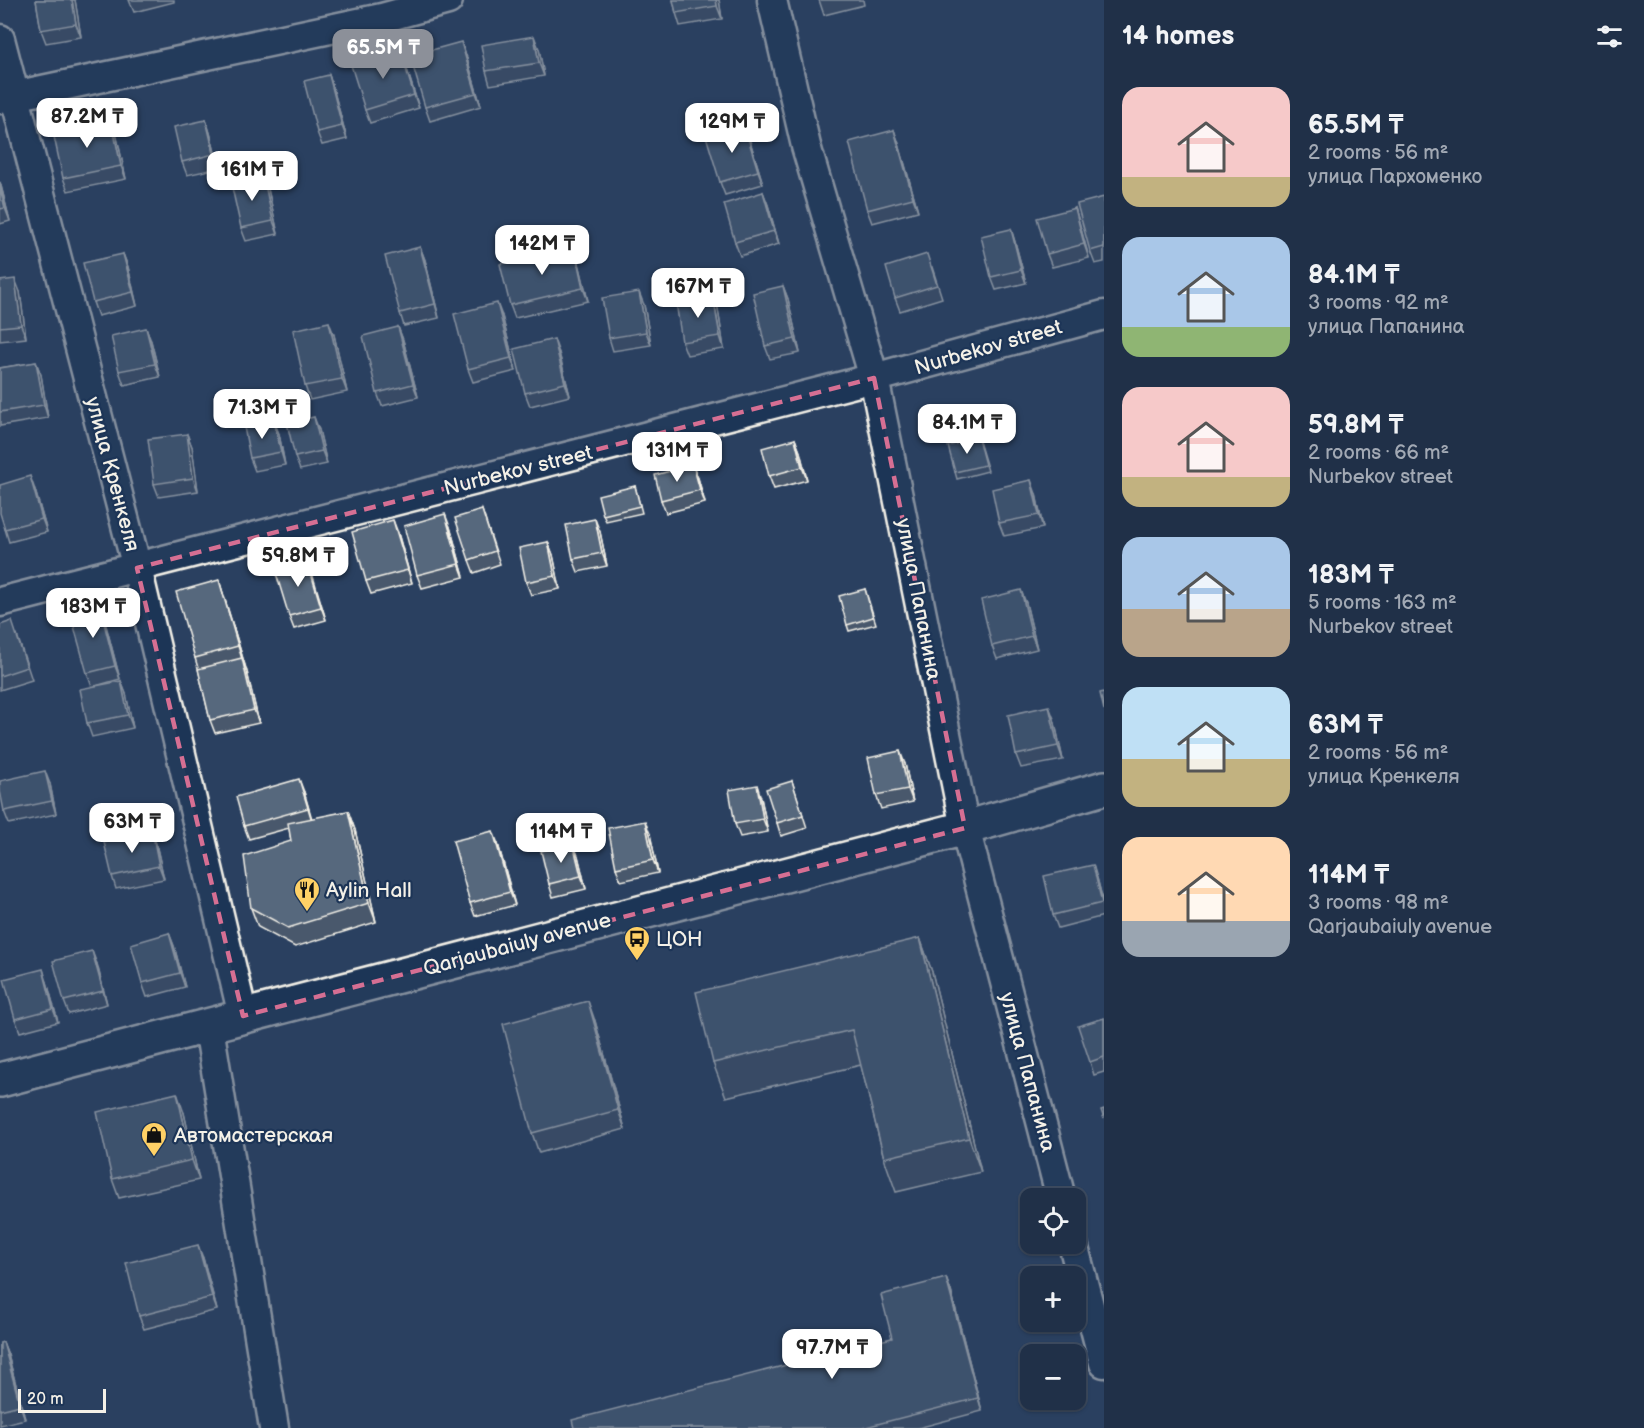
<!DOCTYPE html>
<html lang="en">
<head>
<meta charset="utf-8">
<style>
  :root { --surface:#203048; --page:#2d3c52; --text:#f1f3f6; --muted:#a2a9b4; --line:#3d4b60; --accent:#8c9099 }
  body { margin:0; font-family:"Balsamiq Sans",sans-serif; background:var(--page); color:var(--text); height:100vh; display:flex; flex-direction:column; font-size:22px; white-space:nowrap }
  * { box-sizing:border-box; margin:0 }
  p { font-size:20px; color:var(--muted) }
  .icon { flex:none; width:33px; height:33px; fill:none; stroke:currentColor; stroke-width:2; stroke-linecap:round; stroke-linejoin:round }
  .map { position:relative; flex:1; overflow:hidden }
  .details { display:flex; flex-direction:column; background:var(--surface); width:540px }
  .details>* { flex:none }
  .controls { position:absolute; left:1020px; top:1188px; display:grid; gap:12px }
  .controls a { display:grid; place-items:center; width:66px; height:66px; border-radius:12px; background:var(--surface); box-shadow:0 2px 4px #0004,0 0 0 2px var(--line); font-size:30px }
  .scale { position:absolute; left:18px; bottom:15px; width:88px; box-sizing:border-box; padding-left:6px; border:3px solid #f4f1e8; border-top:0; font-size:16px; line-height:21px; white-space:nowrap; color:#f4f1e8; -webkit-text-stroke:4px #1d3557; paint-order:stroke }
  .price { position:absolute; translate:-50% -51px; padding:0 14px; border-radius:12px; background:#fff; color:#222; font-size:20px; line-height:39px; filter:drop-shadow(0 2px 3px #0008) }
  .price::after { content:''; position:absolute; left:50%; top:36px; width:18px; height:14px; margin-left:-9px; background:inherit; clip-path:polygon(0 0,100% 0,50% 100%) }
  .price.on { background:var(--accent); color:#fff }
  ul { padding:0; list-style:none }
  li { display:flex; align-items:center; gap:18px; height:150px; padding:0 18px }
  li span { display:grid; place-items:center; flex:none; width:168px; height:120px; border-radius:18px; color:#555 }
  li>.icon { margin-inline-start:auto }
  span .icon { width:72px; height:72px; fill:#fffc; stroke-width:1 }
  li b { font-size:26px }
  h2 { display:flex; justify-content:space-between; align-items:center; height:72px; padding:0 18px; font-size:26px }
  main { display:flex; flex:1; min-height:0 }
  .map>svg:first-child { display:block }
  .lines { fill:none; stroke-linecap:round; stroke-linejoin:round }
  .minor-casing { stroke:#f4f1e8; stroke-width:33 }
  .trunk-casing { stroke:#f4f1e8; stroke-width:38 }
  .minor { stroke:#1d3557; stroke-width:28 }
  .trunk { stroke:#1d3557; stroke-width:33 }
  .wall { fill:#4a596c; stroke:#f4f1e8; stroke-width:1.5 }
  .shaded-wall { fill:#3c4858; stroke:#f4f1e8; stroke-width:1.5 }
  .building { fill:#56677d; stroke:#f4f1e8; stroke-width:1.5 }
  .marked { fill:none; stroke:#d66f93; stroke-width:4.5; stroke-dasharray:12 8; stroke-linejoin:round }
  .labels { text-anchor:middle; stroke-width:4.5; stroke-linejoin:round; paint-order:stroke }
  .street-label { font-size:21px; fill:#f4f1e8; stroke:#1d3557 }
  .poi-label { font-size:21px; fill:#f4f1e8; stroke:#1d3557; text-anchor:start }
</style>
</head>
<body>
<main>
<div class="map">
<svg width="1104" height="1428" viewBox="0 0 1104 1428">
  <rect width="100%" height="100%" fill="#2a4060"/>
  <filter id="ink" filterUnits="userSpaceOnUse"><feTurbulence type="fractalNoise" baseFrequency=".0167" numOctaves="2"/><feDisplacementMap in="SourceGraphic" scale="12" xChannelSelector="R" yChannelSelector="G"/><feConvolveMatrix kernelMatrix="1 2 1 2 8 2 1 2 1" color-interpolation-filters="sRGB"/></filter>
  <g filter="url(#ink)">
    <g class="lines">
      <defs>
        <g id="minor">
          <polyline points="772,0 806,146 874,378 965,828 1061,1198"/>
          <polyline points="0,39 137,568 243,1016"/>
          <polyline points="0,99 382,18 448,0"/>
          <polyline points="0,602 874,378 1104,315"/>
          <polyline points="209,1027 274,1428"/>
          <polyline points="1073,1244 1104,1363"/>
        </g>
        <polyline id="trunk" points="0,1080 965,828 1104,788"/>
      </defs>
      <use href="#minor" class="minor-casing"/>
      <use href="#trunk" class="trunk-casing"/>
      <use href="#minor" class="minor"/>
      <use href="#trunk" class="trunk"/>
    </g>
    <g class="wall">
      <polygon points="36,0 75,0 81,37 46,43 41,30"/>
      <polygon points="129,0 174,0 174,2 134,12"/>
      <polygon points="673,0 719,0 722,19 680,26 676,13"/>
      <polygon points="819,0 863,0 864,5 824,15"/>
      <polygon points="539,49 544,76 490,85 486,71"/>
      <polygon points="466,55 481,106 430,121 425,107"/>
      <polygon points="405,63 419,108 370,123 365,110"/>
      <polygon points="329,75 333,88 347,139 322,145 317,132"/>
      <polygon points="206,120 210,133 219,168 187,175 182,162"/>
      <polygon points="894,130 899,144 918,211 872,223 867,210"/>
      <polygon points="116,133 126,179 68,191 63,178"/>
      <polygon points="749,138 763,184 725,195 720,182"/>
      <polygon points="263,176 268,189 278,234 246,241 241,228"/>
      <polygon points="0,182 10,221 0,224"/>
      <polygon points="763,192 768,205 779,244 740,256 735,242"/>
      <polygon points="1104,197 1104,262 1095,264 1090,251"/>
      <polygon points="1075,208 1079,222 1089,258 1052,267 1047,254"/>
      <polygon points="1011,229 1015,242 1026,283 996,290 991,277"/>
      <polygon points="574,246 578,259 588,301 515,318 510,305"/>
      <polygon points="420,247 425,260 439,318 404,326 400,313"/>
      <polygon points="123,254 128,267 137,306 98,316 93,302"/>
      <polygon points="932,267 942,298 900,311 895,298"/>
      <polygon points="0,281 20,292 26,338 0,341"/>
      <polygon points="783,286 788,299 800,353 770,359 765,346"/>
      <polygon points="644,305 651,345 613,351 609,338"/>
      <polygon points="718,309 724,349 687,355 682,342"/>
      <polygon points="502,316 516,371 473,382 468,369"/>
      <polygon points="398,327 403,340 418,397 382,406 377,393"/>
      <polygon points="334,335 347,392 310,400 305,386"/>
      <polygon points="151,341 160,377 124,385 119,371"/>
      <polygon points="559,353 570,396 530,406 525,393"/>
      <polygon points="36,362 41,375 48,418 0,426 0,368"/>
      <polygon points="274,421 279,434 285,465 255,471 250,458"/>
      <polygon points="319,430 327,464 300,470 295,457"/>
      <polygon points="187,434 192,447 198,491 159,497 154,484"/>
      <polygon points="978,438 988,471 957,479 955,472"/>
      <polygon points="795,439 800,452 807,480 774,489 769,476"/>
      <polygon points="698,478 705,503 666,513 661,500"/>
      <polygon points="635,486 642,513 606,521 603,515"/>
      <polygon points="35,490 47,532 9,542 5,529"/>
      <polygon points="1036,494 1043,528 1004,536 999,523"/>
      <polygon points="482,510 500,564 474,573 469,560"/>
      <polygon points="450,527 464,577 422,588 417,575"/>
      <polygon points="600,532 607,566 578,572 573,559"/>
      <polygon points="398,533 412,583 371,594 366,581"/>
      <polygon points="548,542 553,555 560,589 531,595 526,582"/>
      <polygon points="307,560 326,620 294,629 289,616"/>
      <polygon points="219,580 247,672 259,723 215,733 210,720 198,668 195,658"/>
      <polygon points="865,589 876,624 849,631 847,625"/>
      <polygon points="1026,603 1037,649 997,659 992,646"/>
      <polygon points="99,604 104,618 120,679 92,687 87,673"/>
      <polygon points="0,625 17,635 32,680 0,690"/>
      <polygon points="121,681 126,694 133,728 92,737 87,723"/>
      <polygon points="1054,719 1063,760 1021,768 1016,755"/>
      <polygon points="905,764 913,802 881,809 876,795"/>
      <polygon points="792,781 807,828 781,836 777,823"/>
      <polygon points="50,784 56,814 9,824 4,811"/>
      <polygon points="304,792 312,819 348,811 355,830 376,922 295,947 258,927 251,908 291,841 289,828 249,839 244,826"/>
      <polygon points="761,798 768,832 740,837 735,824"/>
      <polygon points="152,831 156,844 164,879 116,889 112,876"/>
      <polygon points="650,834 658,873 621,881 616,868"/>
      <polygon points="573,843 578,856 586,889 553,897 549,884"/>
      <polygon points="498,844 515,905 475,916 470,903"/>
      <polygon points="1097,878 1104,905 1104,916 1058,928 1053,915"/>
      <polygon points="169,933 174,946 185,987 147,997 142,983"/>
      <polygon points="920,938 932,972 981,1172 896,1192 884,1158 861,1065 726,1097 713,1063"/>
      <polygon points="97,964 107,1004 69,1014 64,1001"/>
      <polygon points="47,982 58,1022 20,1032 15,1019"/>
      <polygon points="1104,1018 1104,1072 1094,1075 1090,1062"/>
      <polygon points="595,1021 625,1129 539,1153 532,1133"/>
      <polygon points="184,1113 199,1180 119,1198 112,1179"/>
      <polygon points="203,1258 217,1310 144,1329 139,1316"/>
      <polygon points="946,1278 951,1291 982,1411 918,1428 574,1428 892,1338"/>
      <polygon points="3,1342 8,1355 25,1419 0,1425 0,1343"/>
    </g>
    <g class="shaded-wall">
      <polygon points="72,0 75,0 81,37 76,24"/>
      <polygon points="716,0 719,0 722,19 717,6"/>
      <polygon points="534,36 539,49 544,76 539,63"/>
      <polygon points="461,42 466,55 481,106 476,93"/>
      <polygon points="400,50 405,63 419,108 414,95"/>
      <polygon points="329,75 333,88 347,139 342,126"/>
      <polygon points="111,119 116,133 126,179 121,166"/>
      <polygon points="206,120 210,133 219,168 214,154"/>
      <polygon points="744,125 749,138 763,184 758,171"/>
      <polygon points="894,130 899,144 918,211 913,198"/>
      <polygon points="263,176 268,189 278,234 273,221"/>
      <polygon points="0,182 10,221 5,208 0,188"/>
      <polygon points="763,192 768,205 779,244 774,231"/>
      <polygon points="1075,208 1079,222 1089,258 1084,244"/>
      <polygon points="1011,229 1015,242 1026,283 1021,270"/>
      <polygon points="574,246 578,259 588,301 583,288"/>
      <polygon points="420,247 425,260 439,318 435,304"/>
      <polygon points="123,254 128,267 137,306 133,292"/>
      <polygon points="15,279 20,292 26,338 21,325"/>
      <polygon points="783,286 788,299 800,353 795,339"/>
      <polygon points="639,292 644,305 651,345 646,332"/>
      <polygon points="713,296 718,309 724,349 720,336"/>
      <polygon points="497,303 502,316 516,371 511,358"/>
      <polygon points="329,322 334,335 347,392 342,379"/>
      <polygon points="398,327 403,340 418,397 413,384"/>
      <polygon points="146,328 151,341 160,377 155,364"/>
      <polygon points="554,339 559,353 570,396 565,383"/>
      <polygon points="36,362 41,375 48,418 44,405"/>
      <polygon points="314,417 319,430 327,464 322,451"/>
      <polygon points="274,421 279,434 285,465 281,452"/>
      <polygon points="187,434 192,447 198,491 193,478"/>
      <polygon points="795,439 800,452 807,480 802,467"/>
      <polygon points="693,465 698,478 705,503 700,490"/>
      <polygon points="30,476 35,490 47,532 42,519"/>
      <polygon points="1031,480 1036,494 1043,528 1039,515"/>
      <polygon points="445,514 450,527 464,577 459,564"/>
      <polygon points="595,519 600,532 607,566 602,553"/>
      <polygon points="393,520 398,533 412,583 408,570"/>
      <polygon points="548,542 553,555 560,589 555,576"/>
      <polygon points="307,560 312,573 326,620 321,607"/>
      <polygon points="219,580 247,672 259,723 254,710 242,659 238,646"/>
      <polygon points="1021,590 1026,603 1037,649 1032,636"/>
      <polygon points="99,604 104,618 120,679 115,666"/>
      <polygon points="121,681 126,694 133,728 128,715"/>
      <polygon points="1049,706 1054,719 1063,760 1058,746"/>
      <polygon points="900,751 905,764 913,802 908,789"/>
      <polygon points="45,771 50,784 56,814 52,801"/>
      <polygon points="299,779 304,792 312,821 308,808"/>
      <polygon points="757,785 761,798 768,832 763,819"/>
      <polygon points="348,811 355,830 376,922 369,903"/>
      <polygon points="645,821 650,834 658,873 653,860"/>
      <polygon points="152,831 156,844 164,879 159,866"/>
      <polygon points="493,831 498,844 515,905 510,892"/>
      <polygon points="573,843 578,856 586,889 581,876"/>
      <polygon points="1093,865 1097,878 1104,905 1104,908"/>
      <polygon points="169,933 174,946 185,987 180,973"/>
      <polygon points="920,938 932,972 981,1172 969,1138"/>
      <polygon points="92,951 97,964 107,1004 103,991"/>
      <polygon points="43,969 47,982 58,1022 53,1009"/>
      <polygon points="588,1001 595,1021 625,1129 618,1110"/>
      <polygon points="177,1093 184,1113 199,1180 192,1160"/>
      <polygon points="198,1245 203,1258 217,1310 212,1297"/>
      <polygon points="946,1278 951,1291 982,1411 978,1398"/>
      <polygon points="3,1342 8,1355 25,1419 20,1405"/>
    </g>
    <g class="building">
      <polygon points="36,0 72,0 76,24 41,30"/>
      <polygon points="673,0 716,0 717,6 676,13"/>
      <polygon points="534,36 539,63 486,71 481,45"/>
      <polygon points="461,42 476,93 425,107 410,56"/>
      <polygon points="400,50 414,95 365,110 351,65"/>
      <polygon points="329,75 342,126 317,132 304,81"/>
      <polygon points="111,119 121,166 63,178 53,132"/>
      <polygon points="206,120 214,154 182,162 174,127"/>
      <polygon points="744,125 758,171 720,182 706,136"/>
      <polygon points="894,130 913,198 867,210 849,142"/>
      <polygon points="263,176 273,221 241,228 231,183"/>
      <polygon points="0,188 5,208 0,209"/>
      <polygon points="763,192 774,231 735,242 724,204"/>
      <polygon points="1104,197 1104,247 1090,251 1077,204"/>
      <polygon points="1075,208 1084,244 1047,254 1037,218"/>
      <polygon points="1011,229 1021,270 991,277 981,236"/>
      <polygon points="574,246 583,288 510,305 500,264"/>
      <polygon points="420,247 435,304 400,313 385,256"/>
      <polygon points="123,254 133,292 93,302 83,263"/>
      <polygon points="927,254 937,285 895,298 886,267"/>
      <polygon points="15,279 21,325 0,327 0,281"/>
      <polygon points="783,286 795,339 765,346 753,293"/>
      <polygon points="639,292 646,332 609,338 602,298"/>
      <polygon points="713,296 720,336 682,342 676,302"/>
      <polygon points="497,303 511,358 468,369 454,314"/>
      <polygon points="329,322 342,379 305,386 293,330"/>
      <polygon points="398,327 413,384 377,393 363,336"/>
      <polygon points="146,328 155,364 119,371 111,336"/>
      <polygon points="554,339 565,383 525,393 514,349"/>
      <polygon points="36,362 44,405 0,412 0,368"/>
      <polygon points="314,417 322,451 295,457 287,423"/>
      <polygon points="274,421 281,452 250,458 244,427"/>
      <polygon points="187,434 193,478 154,484 148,439"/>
      <polygon points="978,438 985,465 955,472 948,446"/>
      <polygon points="795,439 802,467 769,476 762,448"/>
      <polygon points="693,465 700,490 661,500 655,475"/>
      <polygon points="30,476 42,519 5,529 0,513 0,485"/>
      <polygon points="1031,480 1039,515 999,523 992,489"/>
      <polygon points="635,486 640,506 603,515 598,495"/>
      <polygon points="482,510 495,551 469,560 455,518"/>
      <polygon points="445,514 459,564 417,575 404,526"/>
      <polygon points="595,519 602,553 573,559 566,525"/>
      <polygon points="393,520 408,570 366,581 352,532"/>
      <polygon points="548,542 555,576 526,582 519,548"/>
      <polygon points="307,560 321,607 289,616 275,570"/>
      <polygon points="219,580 238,646 195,658 176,592"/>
      <polygon points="865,589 873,617 847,625 839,596"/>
      <polygon points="1021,590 1032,636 992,646 981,600"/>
      <polygon points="99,604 115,666 87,673 70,612"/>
      <polygon points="12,621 27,667 0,676 0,625"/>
      <polygon points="242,658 254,710 210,720 198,669"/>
      <polygon points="121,681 128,715 87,723 80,689"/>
      <polygon points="1104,692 1104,710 1100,693"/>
      <polygon points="1049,706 1058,746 1016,755 1008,715"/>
      <polygon points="900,751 908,789 876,795 868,758"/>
      <polygon points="45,771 52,801 4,811 0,791 0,781"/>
      <polygon points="299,779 308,808 244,826 236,797"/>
      <polygon points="792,781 803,815 777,823 766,789"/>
      <polygon points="757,785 763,819 735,824 729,790"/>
      <polygon points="348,811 369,903 288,928 251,908 244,856 291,841 288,823"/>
      <polygon points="645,821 653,860 616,868 608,828"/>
      <polygon points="152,831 159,866 112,876 104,842"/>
      <polygon points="493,831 510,892 470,903 453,841"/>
      <polygon points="573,843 581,876 549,884 541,851"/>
      <polygon points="1093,865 1102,903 1053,915 1044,876"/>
      <polygon points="169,933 180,973 142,983 131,944"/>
      <polygon points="920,938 969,1138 884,1158 852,1030 713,1063 696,992"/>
      <polygon points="92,951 103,991 64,1001 53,961"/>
      <polygon points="43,969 53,1009 15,1019 4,979"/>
      <polygon points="588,1001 618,1110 532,1133 503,1024"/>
      <polygon points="1104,1018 1104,1057 1090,1062 1078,1026"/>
      <polygon points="177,1093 192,1160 112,1179 97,1112"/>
      <polygon points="1104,1109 1104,1119 1101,1110"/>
      <polygon points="198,1245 212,1297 139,1316 126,1263"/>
      <polygon points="946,1278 978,1398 862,1428 574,1428 572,1420 892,1338 881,1295"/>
      <polygon points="3,1342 20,1405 0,1410 0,1343"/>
    </g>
  </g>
  <path d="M0 0H1104V1428H0ZM874,378L965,828L243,1016L137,568Z" fill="#2a4060" fill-opacity=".55" fill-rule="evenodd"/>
  <path class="marked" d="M874,378L965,828L243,1016L137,568Z"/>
  <defs>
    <symbol id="restaurant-pin" viewBox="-11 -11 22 30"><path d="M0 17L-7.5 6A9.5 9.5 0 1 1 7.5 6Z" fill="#ffd166" stroke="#1d3557"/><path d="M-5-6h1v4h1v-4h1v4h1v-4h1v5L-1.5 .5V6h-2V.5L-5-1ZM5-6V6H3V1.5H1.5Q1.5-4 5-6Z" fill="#111"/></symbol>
    <symbol id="bus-pin" viewBox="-11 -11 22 30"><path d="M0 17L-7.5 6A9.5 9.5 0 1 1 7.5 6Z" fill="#ffd166" stroke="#1d3557"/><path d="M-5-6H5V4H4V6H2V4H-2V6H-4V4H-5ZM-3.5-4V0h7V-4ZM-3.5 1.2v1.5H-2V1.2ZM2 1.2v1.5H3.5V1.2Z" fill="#111"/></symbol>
    <symbol id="shop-pin" viewBox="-11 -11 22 30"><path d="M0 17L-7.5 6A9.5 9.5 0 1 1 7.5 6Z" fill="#ffd166" stroke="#1d3557"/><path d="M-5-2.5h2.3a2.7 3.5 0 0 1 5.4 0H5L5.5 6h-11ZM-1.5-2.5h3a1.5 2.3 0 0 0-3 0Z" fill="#111"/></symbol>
  </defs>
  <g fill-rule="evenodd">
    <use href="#restaurant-pin" x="292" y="875" width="30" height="40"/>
    <use href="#bus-pin" x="622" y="924" width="30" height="40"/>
    <use href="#shop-pin" x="139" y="1120" width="30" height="40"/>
  </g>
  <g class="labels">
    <g class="street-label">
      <text transform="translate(988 347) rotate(-16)" y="7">Nurbekov street</text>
      <text transform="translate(518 470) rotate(-14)" y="7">Nurbekov street</text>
      <text transform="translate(113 474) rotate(75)" y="7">улица Кренкеля</text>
      <text transform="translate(919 599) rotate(79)" y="7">улица Папанина</text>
      <text transform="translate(517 944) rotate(-15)" y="7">Qarjaubaiuly avenue</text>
      <text transform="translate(1028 1072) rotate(75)" y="7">улица Папанина</text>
    </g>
    <g class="poi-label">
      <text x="326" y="897">Aylin Hall</text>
      <text x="656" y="946">ЦОН</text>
      <text x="174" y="1142">Автомастерская</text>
    </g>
  </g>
</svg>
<div class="controls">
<a><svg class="icon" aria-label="locate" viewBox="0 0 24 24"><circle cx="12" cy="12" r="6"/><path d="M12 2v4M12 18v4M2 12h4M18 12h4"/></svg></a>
<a>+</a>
<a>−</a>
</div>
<div class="scale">20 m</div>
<b class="price on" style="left:383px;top:80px">65.5M ₸</b>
<b class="price" style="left:87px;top:149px">87.2M ₸</b>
<b class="price" style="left:732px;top:154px">129M ₸</b>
<b class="price" style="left:252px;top:202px">161M ₸</b>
<b class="price" style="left:542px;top:276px">142M ₸</b>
<b class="price" style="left:698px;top:319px">167M ₸</b>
<b class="price" style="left:262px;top:440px">71.3M ₸</b>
<b class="price" style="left:967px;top:455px">84.1M ₸</b>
<b class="price" style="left:677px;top:483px">131M ₸</b>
<b class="price" style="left:298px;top:588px">59.8M ₸</b>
<b class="price" style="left:93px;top:639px">183M ₸</b>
<b class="price" style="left:132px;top:854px">63M ₸</b>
<b class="price" style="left:561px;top:864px">114M ₸</b>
<b class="price" style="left:832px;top:1380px">97.7M ₸</b>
</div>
<section class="details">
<h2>14 homes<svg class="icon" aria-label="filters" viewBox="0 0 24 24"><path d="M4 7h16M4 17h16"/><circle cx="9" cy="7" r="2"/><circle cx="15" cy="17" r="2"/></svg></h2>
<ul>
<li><span style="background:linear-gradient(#f6c9c9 75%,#c2b280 0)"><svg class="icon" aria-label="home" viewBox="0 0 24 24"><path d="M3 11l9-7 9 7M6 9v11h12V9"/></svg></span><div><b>65.5M ₸</b><p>2 rooms · 56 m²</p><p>улица Пархоменко</p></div></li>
<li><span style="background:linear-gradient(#a9c7e8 75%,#8fb573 0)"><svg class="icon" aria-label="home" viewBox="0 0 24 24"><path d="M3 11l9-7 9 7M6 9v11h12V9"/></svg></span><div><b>84.1M ₸</b><p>3 rooms · 92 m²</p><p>улица Папанина</p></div></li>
<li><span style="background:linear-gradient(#f6c9c9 75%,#c2b280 0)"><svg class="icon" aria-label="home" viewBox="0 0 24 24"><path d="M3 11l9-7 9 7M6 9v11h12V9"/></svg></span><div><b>59.8M ₸</b><p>2 rooms · 66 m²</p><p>Nurbekov street</p></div></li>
<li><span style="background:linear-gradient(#a9c7e8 60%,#b9a48a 0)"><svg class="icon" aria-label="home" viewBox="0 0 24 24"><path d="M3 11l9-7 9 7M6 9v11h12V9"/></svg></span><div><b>183M ₸</b><p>5 rooms · 163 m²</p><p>Nurbekov street</p></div></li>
<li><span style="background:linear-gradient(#bfe0f5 60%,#c2b280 0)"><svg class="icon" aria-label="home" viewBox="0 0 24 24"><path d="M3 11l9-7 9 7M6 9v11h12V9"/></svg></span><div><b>63M ₸</b><p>2 rooms · 56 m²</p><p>улица Кренкеля</p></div></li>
<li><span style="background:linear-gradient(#ffd9b3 70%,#9aa5b1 0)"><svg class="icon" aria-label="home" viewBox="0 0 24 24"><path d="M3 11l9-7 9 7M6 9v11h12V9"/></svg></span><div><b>114M ₸</b><p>3 rooms · 98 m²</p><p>Qarjaubaiuly avenue</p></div></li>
</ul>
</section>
</main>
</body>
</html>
